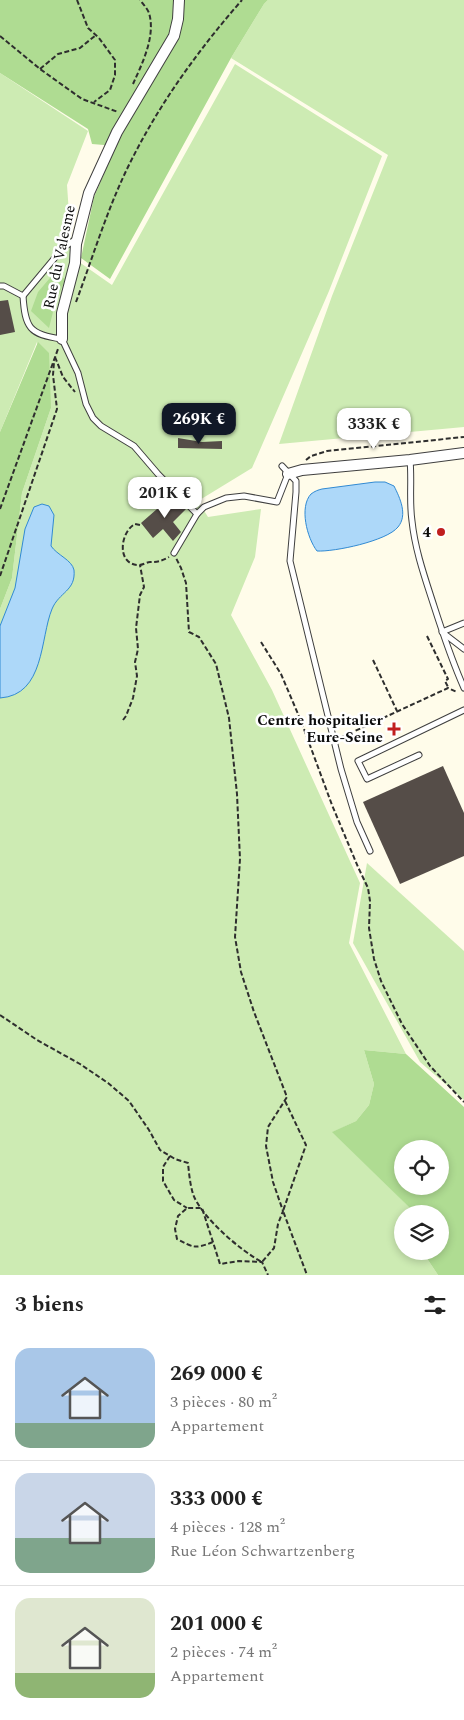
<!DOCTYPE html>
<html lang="fr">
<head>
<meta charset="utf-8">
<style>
  :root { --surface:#fff; --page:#f6f6f6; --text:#222; --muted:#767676; --line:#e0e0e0; --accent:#111827 }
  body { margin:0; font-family:Spectral,serif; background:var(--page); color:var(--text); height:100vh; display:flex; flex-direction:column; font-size:19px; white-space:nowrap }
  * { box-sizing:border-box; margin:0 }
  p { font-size:16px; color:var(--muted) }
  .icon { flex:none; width:28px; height:28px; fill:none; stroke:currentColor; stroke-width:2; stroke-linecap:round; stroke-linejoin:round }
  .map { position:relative; height:1275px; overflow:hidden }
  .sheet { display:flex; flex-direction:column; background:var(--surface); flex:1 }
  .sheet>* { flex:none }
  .buttons { position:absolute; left:394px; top:1140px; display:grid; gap:10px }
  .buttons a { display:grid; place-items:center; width:55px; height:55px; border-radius:50%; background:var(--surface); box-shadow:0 2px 8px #0003; font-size:25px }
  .price { position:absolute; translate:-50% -42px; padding:0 11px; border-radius:10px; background:#fff; color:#222; font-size:16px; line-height:32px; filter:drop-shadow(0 1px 2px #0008) }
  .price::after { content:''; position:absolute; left:50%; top:30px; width:15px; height:11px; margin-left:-8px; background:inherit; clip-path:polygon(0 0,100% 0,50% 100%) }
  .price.current { background:var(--accent); color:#fff }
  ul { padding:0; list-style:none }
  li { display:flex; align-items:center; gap:15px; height:125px; padding:0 15px }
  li+li { border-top:1px solid var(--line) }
  li span { display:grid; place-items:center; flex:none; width:140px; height:100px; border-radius:15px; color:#555 }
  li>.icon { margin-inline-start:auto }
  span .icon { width:60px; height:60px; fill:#fffc; stroke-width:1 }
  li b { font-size:21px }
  h2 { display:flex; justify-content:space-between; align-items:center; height:60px; padding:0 15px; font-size:21px }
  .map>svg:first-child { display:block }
  .green { fill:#cdebb3 }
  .forest { fill:#afdc92; fill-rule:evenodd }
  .water { fill:#add8f9; stroke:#318ad3 }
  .building { fill:#554d48 }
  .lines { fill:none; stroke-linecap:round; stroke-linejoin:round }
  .service-casing { stroke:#3f3f3f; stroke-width:7 }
  .minor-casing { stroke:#3f3f3f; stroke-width:12 }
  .path { stroke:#2e2e2e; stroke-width:2; stroke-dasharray:5 2.5; stroke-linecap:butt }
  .service { stroke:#fff; stroke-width:5 }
  .minor { stroke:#fff; stroke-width:10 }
  .poi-dot { fill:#c11f1f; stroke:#fff; stroke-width:2 }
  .labels { text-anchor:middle; stroke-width:5; stroke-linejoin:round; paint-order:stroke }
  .street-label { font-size:15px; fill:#0c0c0c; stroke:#fff }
  .poi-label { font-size:15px; font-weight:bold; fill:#0c0c0c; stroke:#fff; text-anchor:end }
</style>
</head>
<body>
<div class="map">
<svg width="464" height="1275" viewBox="0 0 464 1275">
  <rect width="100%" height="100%" fill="#fffcea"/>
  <g class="green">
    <polygon points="268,0 464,0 464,427 279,444 332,296 388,155 231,58 264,4"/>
    <polygon points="235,64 382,156 329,291 252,468 198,501 208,517 261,509 255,557 231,615 272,690 360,883 349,943 406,1054 364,1050 374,1084 369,1105 356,1121 333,1132 416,1214 402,1214 402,1251 427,1251 428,1260 438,1275 0,1275 0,609 12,578 22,493 51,408 37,342 0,432 0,73 88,131 67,185 72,257 112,285"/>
    <polygon points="367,863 464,951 464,1100 420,1062 353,943"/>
  </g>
  <g class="forest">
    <polygon points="0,0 268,0 264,4 231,58 110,279 81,258 94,197 116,146 92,144 88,129 0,73"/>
    <polygon points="55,272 65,279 54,308 49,328 31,311 38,292"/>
    <polygon points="38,342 49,353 51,408 22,493 12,578 0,609 0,432"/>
    <path d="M364,1050L406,1054L464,1107V1275H438L428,1260L427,1251H440V1214H416L332,1132L356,1121L369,1105L374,1084ZM402,1149H440V1186H402Z"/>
  </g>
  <g class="water">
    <path d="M375,482H385L394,486C400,498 408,515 398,527C387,541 334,552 317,551C307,538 299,507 311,494C315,491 318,490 322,489Z"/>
    <path d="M42,504L49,506L54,515L51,546C57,555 72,560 74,570C76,591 59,592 52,609C40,638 45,695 0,698V626L15,588L25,529L34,507Z"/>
  </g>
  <g class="building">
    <polygon points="8,300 15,332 0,335 0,301"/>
    <polygon points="178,438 202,442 222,441 222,449 178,448"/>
    <polygon points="173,495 186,509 173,522 181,532 173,541 163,529 153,538 141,523"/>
    <polygon points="443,766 464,813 464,856 400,884 363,802"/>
  </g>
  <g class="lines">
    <defs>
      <g id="service">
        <polyline points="0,286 4,286 23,296 63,248 76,239"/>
        <path d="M23,296C25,327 29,335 62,339L78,373L86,404L93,418L101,426L134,446L158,474L197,514"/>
        <path d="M410,460C412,480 409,501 412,521C415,550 425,578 434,606C443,634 452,661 464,688"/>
        <polyline points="282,466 296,481 296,492 290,561 341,769 357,822 370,851"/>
        <polyline points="174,553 197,514 204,507 226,498 244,496 277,502 288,474"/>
        <polyline points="464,623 442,632 464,649"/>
        <polyline points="419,755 367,779 358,761 464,710"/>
      </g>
      <g id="minor">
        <polyline points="62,339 62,313 75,263 76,244 89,193 117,132 174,36 178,19 179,0"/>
        <polyline points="288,474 302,470 410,460 464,453"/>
      </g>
    </defs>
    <use href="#service" class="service-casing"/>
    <use href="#minor" class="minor-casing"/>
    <g class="path">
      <polyline points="77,0 88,28 99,38 115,60 115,75 110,90 94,102"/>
      <polyline points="0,36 40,69 82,99 118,112"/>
      <polyline points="40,69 58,54 80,48 96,35"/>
      <path d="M133,84C142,64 156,36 149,13C147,8 143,4 140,0"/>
      <path d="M76,302C94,254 109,203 133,157C162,100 200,48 242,0"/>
      <polyline points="55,357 63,377 75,392"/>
      <polyline points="306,460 311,456 327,451 464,437"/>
      <polyline points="0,509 58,349"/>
      <path d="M140,525L135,524C120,532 116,565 139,565C143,565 147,562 150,562C158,562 162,561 169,557"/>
      <polyline points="0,576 57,409 53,375 54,362"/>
      <polyline points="427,636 448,679 445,681 448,687"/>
      <polyline points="261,642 281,674 301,721 332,805 358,867 368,888 370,901 369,928 374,959 381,981 402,1024 430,1066 464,1102"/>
      <polyline points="373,660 397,711"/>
      <polyline points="123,720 126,716 133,698 137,676 135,662 138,649 136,628 140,595 144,587 140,565"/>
      <polyline points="342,737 448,688 457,692"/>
      <path d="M0,1015L37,1040L80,1064L108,1083L129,1101L149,1130L160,1150L175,1159L188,1163C189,1173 190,1184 193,1194C201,1217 241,1251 262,1262L274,1248L278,1224L283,1211L273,1182L266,1146L268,1127L287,1097L254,1012L241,972L235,937L240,859L237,794L229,718L216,664L199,637L189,632L186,583L181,568L176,558"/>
      <polyline points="285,1101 306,1145 283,1211 307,1275"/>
      <polyline points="170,1156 163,1167 163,1181 174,1200 187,1208"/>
      <path d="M213,1242C195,1249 194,1248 177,1239L175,1229L178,1216L187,1208H202L220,1264L239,1261L262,1262L268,1275"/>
    </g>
    <use href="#service" class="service"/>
    <use href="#minor" class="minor"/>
  </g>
  <g class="poi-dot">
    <circle cx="441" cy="532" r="5"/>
    <path d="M391.5 721.5h5v5h5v5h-5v5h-5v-5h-5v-5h5z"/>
  </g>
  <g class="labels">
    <g class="street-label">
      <text transform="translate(59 257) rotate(-78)" y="5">Rue du Valesme</text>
    </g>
    <g class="poi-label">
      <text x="431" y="537">4</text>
      <text x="383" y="725">Centre hospitalier<tspan x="383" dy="17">Eure-Seine</tspan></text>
    </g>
  </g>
</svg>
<div class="buttons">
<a><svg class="icon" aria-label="locate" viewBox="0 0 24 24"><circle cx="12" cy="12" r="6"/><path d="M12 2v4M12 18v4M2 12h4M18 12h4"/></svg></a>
<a><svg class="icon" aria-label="layers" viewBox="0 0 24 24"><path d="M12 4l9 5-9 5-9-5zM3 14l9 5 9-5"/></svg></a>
</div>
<b class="price current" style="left:199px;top:445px">269K €</b>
<b class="price" style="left:374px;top:450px">333K €</b>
<b class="price" style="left:165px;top:519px">201K €</b>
</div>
<section class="sheet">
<h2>3 biens<svg class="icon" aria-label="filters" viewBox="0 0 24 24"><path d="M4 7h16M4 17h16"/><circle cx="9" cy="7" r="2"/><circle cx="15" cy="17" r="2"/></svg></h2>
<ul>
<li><span style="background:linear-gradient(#a9c7e8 75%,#7fa58c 0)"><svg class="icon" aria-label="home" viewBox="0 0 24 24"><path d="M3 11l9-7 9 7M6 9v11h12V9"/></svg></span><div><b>269 000 €</b><p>3 pièces · 80 m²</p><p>Appartement</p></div></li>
<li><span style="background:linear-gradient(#c9d6e8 65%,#7fa58c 0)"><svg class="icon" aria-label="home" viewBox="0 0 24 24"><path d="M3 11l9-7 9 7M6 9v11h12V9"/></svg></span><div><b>333 000 €</b><p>4 pièces · 128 m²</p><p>Rue Léon Schwartzenberg</p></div></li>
<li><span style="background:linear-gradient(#dfe7d0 75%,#8fb573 0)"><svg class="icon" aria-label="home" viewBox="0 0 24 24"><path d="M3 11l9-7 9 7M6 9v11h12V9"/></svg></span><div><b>201 000 €</b><p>2 pièces · 74 m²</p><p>Appartement</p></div></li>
</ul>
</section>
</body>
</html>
